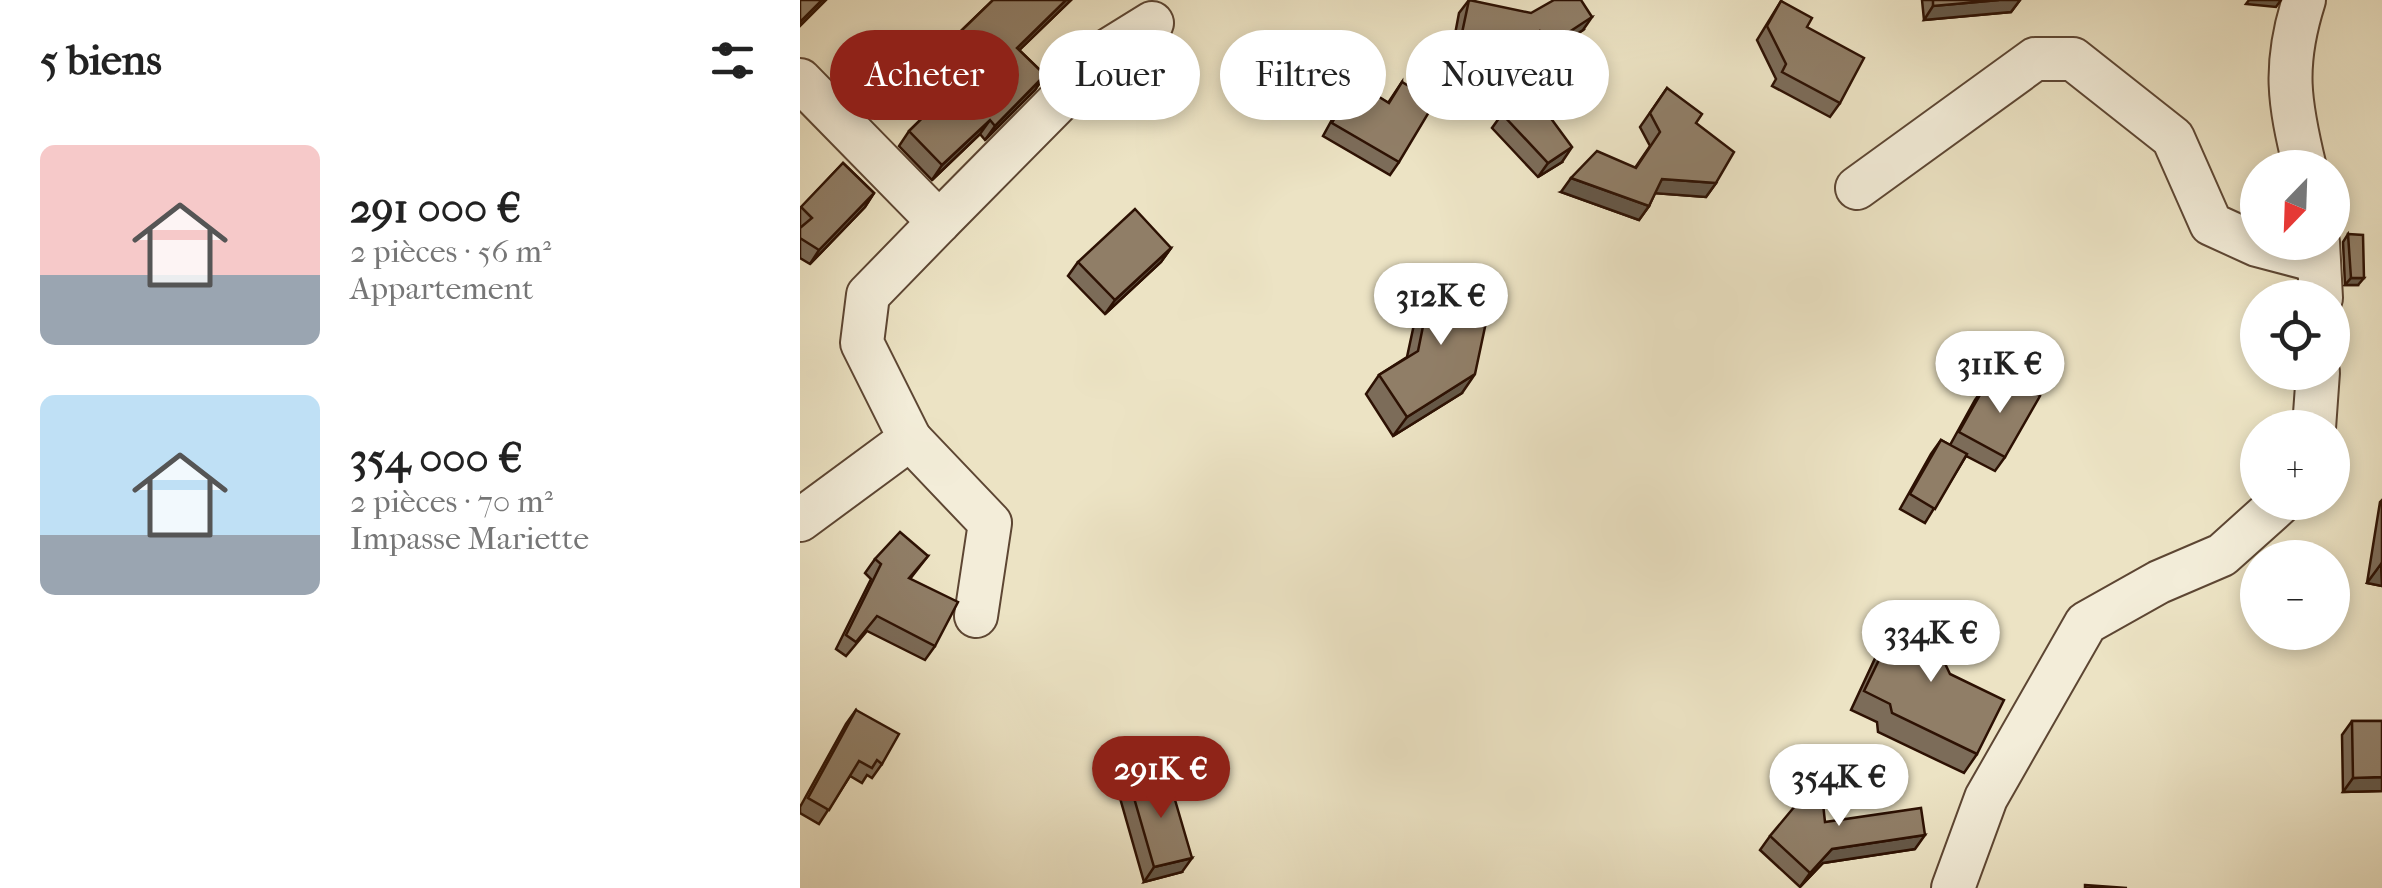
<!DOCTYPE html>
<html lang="fr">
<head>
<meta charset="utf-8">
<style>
  :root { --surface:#fff; --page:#f2f2f2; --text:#222; --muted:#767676; --accent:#8f2418 }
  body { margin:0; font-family:"IM FELL French Canon",serif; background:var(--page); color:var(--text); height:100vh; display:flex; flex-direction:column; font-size:38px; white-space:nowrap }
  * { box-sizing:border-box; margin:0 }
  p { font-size:32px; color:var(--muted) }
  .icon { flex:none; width:55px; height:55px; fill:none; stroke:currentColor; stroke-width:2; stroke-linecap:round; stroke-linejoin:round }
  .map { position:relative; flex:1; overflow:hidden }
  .details { display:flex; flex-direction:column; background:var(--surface); width:800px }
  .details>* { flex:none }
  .guide { position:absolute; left:30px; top:30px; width:950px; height:90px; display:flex; gap:20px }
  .needle { width:65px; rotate:203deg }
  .fabs { position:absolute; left:1440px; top:150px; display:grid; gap:20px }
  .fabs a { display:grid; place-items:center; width:110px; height:110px; border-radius:50%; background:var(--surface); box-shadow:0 5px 15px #0003; font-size:50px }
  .price { position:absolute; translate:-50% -85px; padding:0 22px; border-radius:35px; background:#fff; color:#222; font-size:32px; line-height:65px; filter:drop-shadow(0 2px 5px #0008) }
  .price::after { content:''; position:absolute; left:50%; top:60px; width:30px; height:22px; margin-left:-15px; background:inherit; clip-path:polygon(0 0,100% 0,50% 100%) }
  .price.active { background:var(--accent); color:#fff }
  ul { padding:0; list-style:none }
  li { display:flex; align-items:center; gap:30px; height:250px; padding:0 40px }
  li span { display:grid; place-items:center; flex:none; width:280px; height:200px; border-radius:15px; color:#555 }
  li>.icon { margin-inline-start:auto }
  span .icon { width:120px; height:120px; fill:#fffc; stroke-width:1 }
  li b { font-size:42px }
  h2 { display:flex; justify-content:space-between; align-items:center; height:120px; padding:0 40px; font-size:42px }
  .pill { padding:0 35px; border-radius:45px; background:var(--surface); box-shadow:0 5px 15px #0003; font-size:35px; line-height:90px }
  .pill.active { background:var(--accent); color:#fff }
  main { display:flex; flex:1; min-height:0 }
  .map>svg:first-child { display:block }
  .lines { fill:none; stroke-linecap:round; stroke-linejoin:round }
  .street-casing { stroke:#5d4633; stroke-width:46 }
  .street { stroke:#f3edd9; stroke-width:42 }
  .wall { fill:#7c6c59; stroke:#2d1103; stroke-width:2.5 }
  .shaded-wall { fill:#655848; stroke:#2d1103; stroke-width:2.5 }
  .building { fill:#907e67; stroke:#2d1103; stroke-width:2.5 }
</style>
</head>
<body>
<main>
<section class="details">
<h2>5 biens<svg class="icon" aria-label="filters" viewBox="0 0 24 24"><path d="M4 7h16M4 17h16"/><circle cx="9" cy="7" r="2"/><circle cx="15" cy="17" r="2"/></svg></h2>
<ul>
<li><span style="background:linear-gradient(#f6c9c9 65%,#9aa5b1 0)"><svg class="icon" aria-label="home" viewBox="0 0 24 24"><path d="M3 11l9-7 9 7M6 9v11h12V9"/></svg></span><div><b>291 000 €</b><p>2 pièces · 56 m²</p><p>Appartement</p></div></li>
<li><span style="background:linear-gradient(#bfe0f5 70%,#9aa5b1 0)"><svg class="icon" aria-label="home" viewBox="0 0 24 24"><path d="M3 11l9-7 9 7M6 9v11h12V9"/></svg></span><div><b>354 000 €</b><p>2 pièces · 70 m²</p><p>Impasse Mariette</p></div></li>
</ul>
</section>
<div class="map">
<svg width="1582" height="888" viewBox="0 0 1582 888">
  <rect width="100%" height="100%" fill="#ece3c4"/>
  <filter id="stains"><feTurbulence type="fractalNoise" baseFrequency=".002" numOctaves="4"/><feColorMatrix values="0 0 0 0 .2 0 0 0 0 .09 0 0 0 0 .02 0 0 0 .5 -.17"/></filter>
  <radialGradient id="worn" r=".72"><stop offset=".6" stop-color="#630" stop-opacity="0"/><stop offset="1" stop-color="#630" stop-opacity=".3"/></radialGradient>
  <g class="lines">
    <defs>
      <g id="street">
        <path d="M1504,0C1483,66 1489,102 1505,168"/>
        <polyline points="0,80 139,222 310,49 352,23"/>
        <polyline points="1057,188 1235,59 1273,59 1373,138 1411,224 1457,245 1518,261"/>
        <polyline points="1518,242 1521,298"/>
        <polyline points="1514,428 1518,372"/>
        <polyline points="110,439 190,523 176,616"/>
        <polyline points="0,520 110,439 62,343 68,295 139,222"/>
        <polyline points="1153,888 1186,798 1286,623 1359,582 1422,555 1481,502"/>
      </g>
    </defs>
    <use href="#street" class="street-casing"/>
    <use href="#street" class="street"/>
  </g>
  <g class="wall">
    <polygon points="193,0 271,0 219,50 245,75 235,90 185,140 180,134 132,180 99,146 109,131 144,97 121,74 131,60"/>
    <polygon points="669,0 783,30 754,49 737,46 734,61 725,74 650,61 659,13"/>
    <polygon points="1122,0 1220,0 1211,12 1124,20"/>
    <polygon points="981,1 1007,27 1040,103 1030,117 972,86 976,79 957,40"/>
    <polygon points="555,82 588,103 602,82 599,162 590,175 523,136 545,96"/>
    <polygon points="867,88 896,123 916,183 906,197 855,193 849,206 839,220 761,192 835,168 850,146 840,127"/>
    <polygon points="702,114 762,162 738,177 692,128"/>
    <polygon points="43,163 74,193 65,207 10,264 0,258 0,209"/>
    <polygon points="1548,234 1558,285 1545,285 1543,242"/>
    <polygon points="371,248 361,262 305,314 268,276 278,262"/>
    <polygon points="632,282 662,393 593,436 566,394 579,375 607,357 619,301"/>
    <polygon points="1208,378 1205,457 1195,471 1166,456 1125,523 1100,509 1131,454 1141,440 1150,445 1175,400 1185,386 1198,393"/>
    <polygon points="1582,500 1582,586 1567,583 1580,502"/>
    <polygon points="128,556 110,579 135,646 125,660 67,631 46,656 36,649 71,579 65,573 75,559"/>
    <polygon points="1105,606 1139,651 1177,754 1164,773 1078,732 1077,722 1051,710 1091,624"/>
    <polygon points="56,710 82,764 72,778 67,775 62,783 50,776 19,824 0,813 0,807 46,724"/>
    <polygon points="1552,721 1582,721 1582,791 1543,792 1542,735"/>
    <polygon points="330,784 382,872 344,882 320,798"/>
    <polygon points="1025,822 1115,849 1023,863 1000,887 960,850 970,836"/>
  </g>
  <g class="shaded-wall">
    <polygon points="22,0 26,0 0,26 0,22"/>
    <polygon points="266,0 271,0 207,62 217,48"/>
    <polygon points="1199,0 1220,0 1211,12 1124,20 1133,6"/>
    <polygon points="1449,0 1481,0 1476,7 1446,4"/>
    <polygon points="792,17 783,30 754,49 731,45 740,31"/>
    <polygon points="659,47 734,61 725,74 650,61"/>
    <polygon points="245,75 235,90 185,140 195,126"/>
    <polygon points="190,120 180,134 132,180 142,165"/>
    <polygon points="772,147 762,162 738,177 748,163"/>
    <polygon points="771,178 849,206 839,220 761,192"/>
    <polygon points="862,179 916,183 906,197 852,193"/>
    <polygon points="74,193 65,207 10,264 19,250"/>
    <polygon points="371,248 361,262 305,314 315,300"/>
    <polygon points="1551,278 1564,278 1558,285 1545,285"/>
    <polygon points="675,374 662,393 593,436 607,417"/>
    <polygon points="1581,564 1582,586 1567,583"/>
    <polygon points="1582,777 1582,791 1543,792 1553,778"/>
    <polygon points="1125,835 1115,849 1023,863 1000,887 1010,873 1032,849"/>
    <polygon points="392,858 382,872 344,882 354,867"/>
  </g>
  <g class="building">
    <polygon points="0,0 22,0 0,22"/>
    <polygon points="193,0 266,0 217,48 245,75 195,126 190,120 142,165 109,131 156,85 131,60"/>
    <polygon points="669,0 731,13 754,0 781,0 792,17 763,36 740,31 734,61 659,47"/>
    <polygon points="1133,0 1199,0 1133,6"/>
    <polygon points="981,1 1012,18 1007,27 1064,58 1040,103 982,72 986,64 967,26"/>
    <polygon points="555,82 589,103 602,82 635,102 599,162 532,123"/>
    <polygon points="867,88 902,114 896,123 934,152 916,183 862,179 849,206 771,178 797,151 836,168 860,132 850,113"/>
    <polygon points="733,94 772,147 748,163 702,114"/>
    <polygon points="43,163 74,193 19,250 0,238 0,228 12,218 1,207"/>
    <polygon points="335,209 371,248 315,300 278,262"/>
    <polygon points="1548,234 1563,235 1564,278 1551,278"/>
    <polygon points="632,282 692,294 675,374 607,417 579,375 618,351"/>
    <polygon points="1208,378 1240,396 1205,457 1159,432 1185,386 1200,394"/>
    <polygon points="1141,440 1167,454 1135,509 1110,494"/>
    <polygon points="100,532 128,556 109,578 158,602 135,646 77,616 56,642 46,635 81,564 75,559"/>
    <polygon points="1105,606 1150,626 1139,651 1150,674 1204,700 1177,754 1092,713 1090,704 1064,691"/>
    <polygon points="56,710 99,734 82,764 77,760 72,768 59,761 29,810 8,798"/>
    <polygon points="1552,721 1582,721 1582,777 1553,778"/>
    <polygon points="368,776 392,858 354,867 330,784"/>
    <polygon points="1020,776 1025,822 1121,808 1125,835 1032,849 1010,873 970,836"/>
    <polygon points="1285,885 1327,888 1285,888"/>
  </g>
  <rect width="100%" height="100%" filter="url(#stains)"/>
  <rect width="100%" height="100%" fill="url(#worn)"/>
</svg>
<div class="fabs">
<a><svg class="needle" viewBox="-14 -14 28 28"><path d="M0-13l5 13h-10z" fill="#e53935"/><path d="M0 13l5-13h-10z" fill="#767676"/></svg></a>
<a><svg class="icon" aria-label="locate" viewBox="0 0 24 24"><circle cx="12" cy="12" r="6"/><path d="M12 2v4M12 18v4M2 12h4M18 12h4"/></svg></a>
<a>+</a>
<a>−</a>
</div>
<b class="price" style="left:641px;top:348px">312K €</b>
<b class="price" style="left:1200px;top:416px">311K €</b>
<b class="price" style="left:1131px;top:685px">334K €</b>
<b class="price active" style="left:361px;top:821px">291K €</b>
<b class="price" style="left:1039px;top:829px">354K €</b>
<div class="guide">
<a class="pill active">Acheter</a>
<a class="pill">Louer</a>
<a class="pill">Filtres</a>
<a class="pill">Nouveau</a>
</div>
</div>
</main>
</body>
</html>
